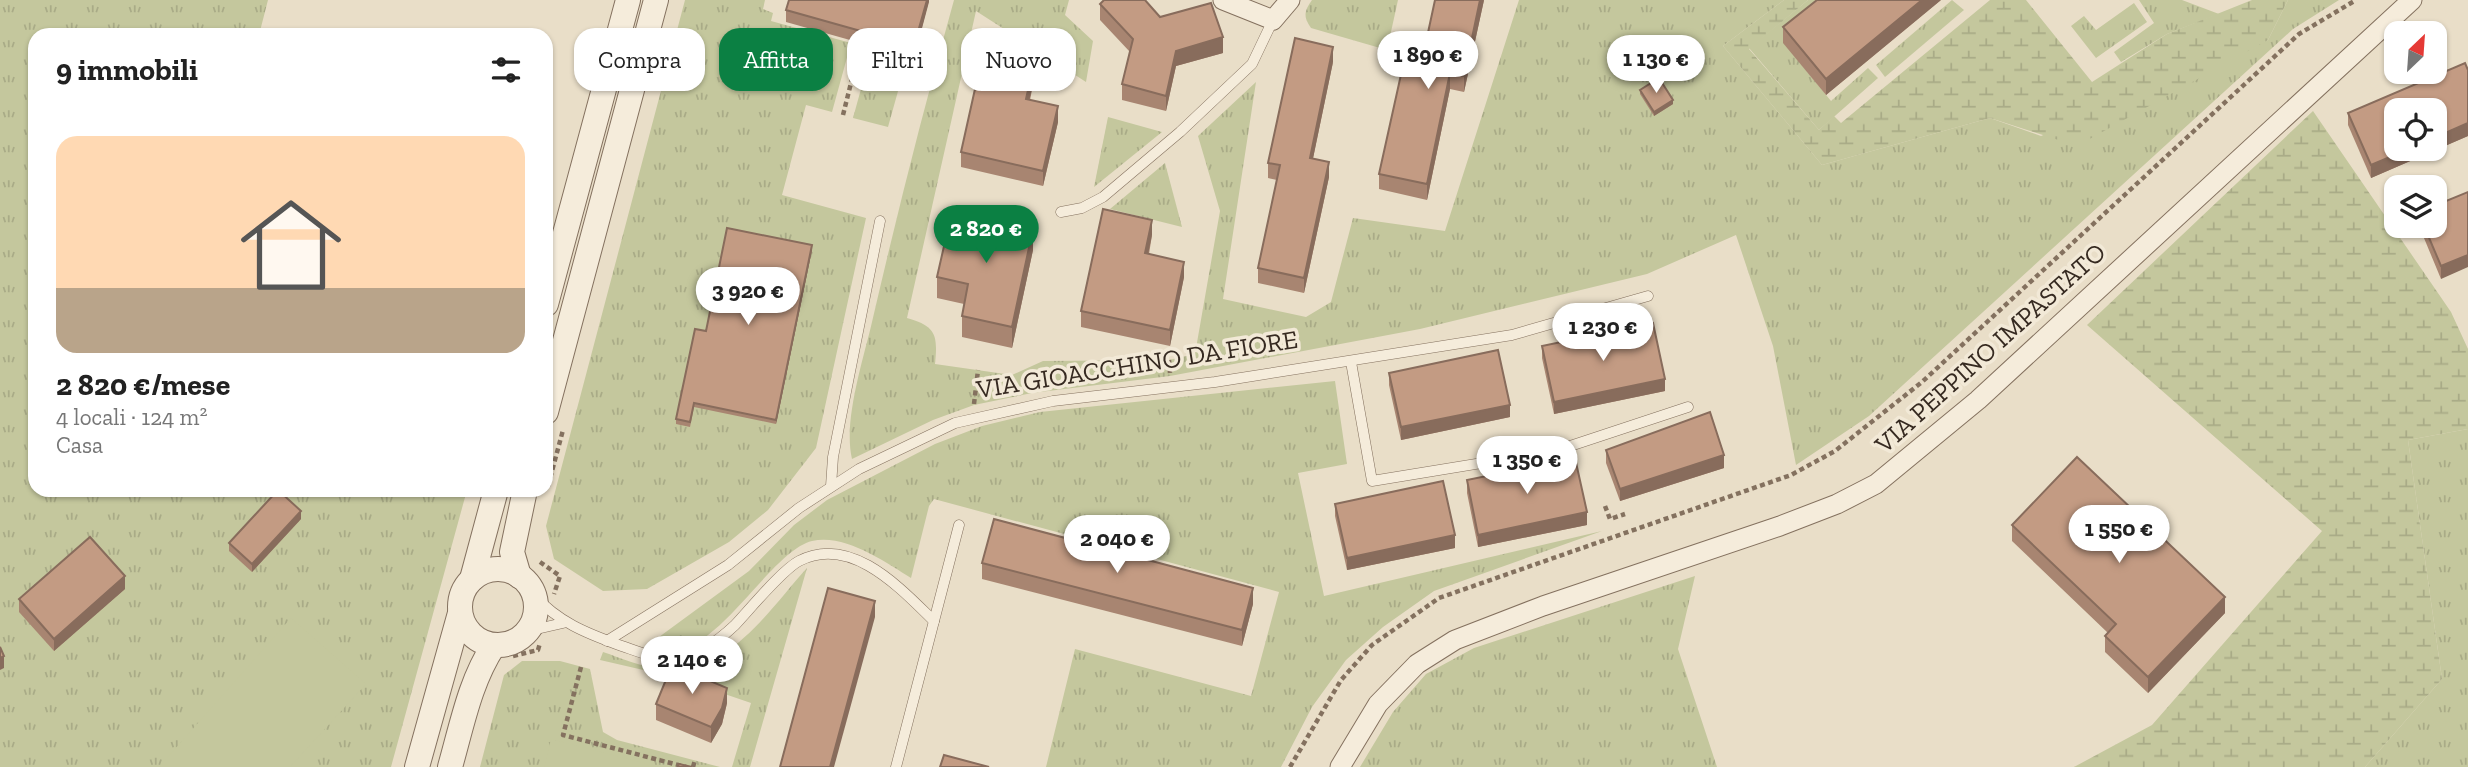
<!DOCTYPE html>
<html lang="it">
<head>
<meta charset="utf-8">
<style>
  :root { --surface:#fff; --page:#f6f6f6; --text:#222; --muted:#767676; --accent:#0b8043 }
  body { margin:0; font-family:"Zilla Slab",serif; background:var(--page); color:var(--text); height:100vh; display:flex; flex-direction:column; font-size:26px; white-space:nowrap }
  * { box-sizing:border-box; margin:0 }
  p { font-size:23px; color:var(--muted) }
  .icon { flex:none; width:38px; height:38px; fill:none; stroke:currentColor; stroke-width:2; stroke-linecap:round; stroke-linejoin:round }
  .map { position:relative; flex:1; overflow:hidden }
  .drawer { position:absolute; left:28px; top:28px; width:525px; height:469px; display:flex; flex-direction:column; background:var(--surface); border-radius:21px; box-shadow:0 2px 5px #0004 }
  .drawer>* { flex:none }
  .top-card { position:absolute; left:574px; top:28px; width:665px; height:63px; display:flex; gap:14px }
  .needle { width:46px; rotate:25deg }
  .tools { position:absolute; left:2384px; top:21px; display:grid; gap:14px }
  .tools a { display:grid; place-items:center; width:63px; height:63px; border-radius:14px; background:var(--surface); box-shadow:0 2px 5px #0004; font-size:35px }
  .price { position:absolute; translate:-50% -60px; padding:0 16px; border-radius:24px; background:#fff; color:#222; font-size:23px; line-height:46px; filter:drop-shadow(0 2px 4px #0008) }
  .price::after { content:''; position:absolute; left:50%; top:42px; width:21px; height:16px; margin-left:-10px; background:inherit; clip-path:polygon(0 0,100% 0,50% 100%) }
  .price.current { background:var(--accent); color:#fff }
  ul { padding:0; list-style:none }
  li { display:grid; align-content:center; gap:14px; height:371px; padding:0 28px }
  li span { display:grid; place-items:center; height:217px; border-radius:21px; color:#555 }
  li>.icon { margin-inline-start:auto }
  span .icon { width:126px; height:126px; fill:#fffc; stroke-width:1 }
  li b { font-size:30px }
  h2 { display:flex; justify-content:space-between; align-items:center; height:84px; padding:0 28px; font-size:30px }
  .pill { padding:0 24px; border-radius:21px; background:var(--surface); box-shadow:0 2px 5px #0004; font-size:24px; line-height:63px }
  .pill.current { background:var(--accent); color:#fff }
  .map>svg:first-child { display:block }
  .grass { fill:url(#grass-tufts) }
  .wetland { fill:url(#wetland-marsh) }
  .pitch { fill:#c4c79d }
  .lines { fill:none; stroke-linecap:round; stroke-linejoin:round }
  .service-casing { stroke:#84715f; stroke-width:11 }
  .minor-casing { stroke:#84715f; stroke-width:21 }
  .tertiary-casing { stroke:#84715f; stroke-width:26 }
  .path { stroke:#84715f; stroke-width:4.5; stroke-dasharray:5 3.5; stroke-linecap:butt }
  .service { stroke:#f5ecdb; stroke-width:10 }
  .minor { stroke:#f5ecdb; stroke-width:19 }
  .tertiary { stroke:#f5ecdb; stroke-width:24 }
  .wall { fill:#a88571 }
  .shaded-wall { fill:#886c5c }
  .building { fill:#c39b83; stroke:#886c5c; stroke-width:2 }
  .labels { text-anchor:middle; stroke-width:7; stroke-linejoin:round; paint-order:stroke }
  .street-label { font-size:26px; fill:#362a21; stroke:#f2e9d7 }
</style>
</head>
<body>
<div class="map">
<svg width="2468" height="767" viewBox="0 0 2468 767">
  <defs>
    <pattern id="grass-tufts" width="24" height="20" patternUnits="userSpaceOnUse" patternTransform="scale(1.75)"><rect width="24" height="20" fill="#c4c79d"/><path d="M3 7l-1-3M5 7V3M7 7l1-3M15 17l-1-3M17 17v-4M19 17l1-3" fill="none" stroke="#a9ab87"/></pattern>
    <pattern id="wetland-marsh" width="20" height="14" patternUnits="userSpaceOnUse" patternTransform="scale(1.75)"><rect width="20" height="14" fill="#c4c79d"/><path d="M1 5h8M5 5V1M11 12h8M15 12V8" fill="none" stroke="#a9ab87"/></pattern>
  </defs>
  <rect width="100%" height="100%" fill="#e9dec8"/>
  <g class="grass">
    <polygon points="0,0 268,0 259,35 35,35 35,490 467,490 391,767 0,767"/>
    <polygon points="685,0 765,0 763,9 773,13 771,21 851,43 832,112 806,105 782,195 866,218 816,448 768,510 729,542 647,589 603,591 554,559 546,526"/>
    <path d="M954,0H1069L1065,15L1093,41L1086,82L976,11L907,318C936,326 938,335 935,364L1012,375L1043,361L1169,360L1195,354L1220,211L1198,136L1256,82L1223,299L1306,317L1331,302L1353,218L1445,231L1519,0H1784L1723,46L1822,165L1990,118L2041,136L2268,40L2288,0H2339L2293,29L1869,416L1796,465L1773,346L1736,235L1647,274L1420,329L1170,376L1032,393L974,405L933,420L852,459C843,421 863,361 872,322C897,214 924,107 954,0Z"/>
    <path d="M1312,0H1398L1387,50L1311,28C1303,17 1304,11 1312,0Z"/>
    <polygon points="1808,0 1836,0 1784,43 1831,101 1868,68 1878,78 1819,130 1749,48"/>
    <polygon points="1952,0 1964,10 1885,77 1876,65"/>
    <polygon points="2139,0 2182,0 2219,14 2167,34 2121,62 2114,52 2154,23"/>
    <polygon points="2134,3 2147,22 2096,58 2071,26 2084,16 2096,30"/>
    <polygon points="872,49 907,59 888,127 853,118"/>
    <polygon points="1108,117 1162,132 1094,187"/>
    <polygon points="1165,163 1182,227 1110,209"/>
    <path d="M1335,381L1347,464L1298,473L1324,596L1602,531L1434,591L1383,627L1346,660L1312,707L1281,767H1046L1075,649L1251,696L1279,592L934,499L929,506L911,578C886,562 844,533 812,541C767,552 709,673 658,645L659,637L749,571L794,525L827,500L935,444L982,426L1040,412Z"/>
    <polygon points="2468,429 2468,767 2365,767 2442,679 2408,440"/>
    <path d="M807,568L750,767H732L751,703L678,678L600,660L603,652C621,658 641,667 661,669C727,677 768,611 807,568Z"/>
    <polygon points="1695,576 1678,649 1717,767 1360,767 1393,712 1426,674 1474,648"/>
    <polygon points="522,661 560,661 590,669 603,732 617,740 720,767 480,767 504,675"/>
  </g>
  <g class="wetland">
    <polygon points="1784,0 1808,0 1749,49 1819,130 1834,116 1841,123 1990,0 2026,0 2092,82 2167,34 2252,0 2288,0 2268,40 2077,146 1990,118 1822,165 1723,46"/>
    <polygon points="2313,111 2451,312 2468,349 2468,429 2408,440 2442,679 2365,767 2074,767 2152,725 2322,531 2087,325"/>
  </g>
  <g class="pitch">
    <polygon points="291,618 366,684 290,767 159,767"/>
    <polygon points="551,739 659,767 544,767"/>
  </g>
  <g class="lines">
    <defs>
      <g id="service">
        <polyline points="1061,212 1082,208 1103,197 1180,132 1252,64 1273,20"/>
        <polyline points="1351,362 1372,481 1555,451 1688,407"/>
        <polyline points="831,486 833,457 880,221"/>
        <path d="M534,595C558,622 586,633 619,645C637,651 657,660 676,659C699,656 719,640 735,625C750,609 782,570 799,561C851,534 900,588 934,621"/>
        <polyline points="528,631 563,623"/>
        <polyline points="607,641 728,565 799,508 859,469 955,423 1053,401 1215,382 1512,335 1648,296"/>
        <polyline points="896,767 959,525"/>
      </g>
      <g id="minor">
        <polyline points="1223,0 1273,20 1290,0"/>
        <polyline points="1340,767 1378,704 1417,664 1455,640 1543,606 1780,526 1837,504 1876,484 1978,400 2412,0"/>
      </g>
      <g id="tertiary">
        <polyline points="546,304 628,0"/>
        <polyline points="546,412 656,0"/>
        <circle cx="498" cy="607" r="38"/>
        <polyline points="519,576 512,552 525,490"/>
        <polyline points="472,579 496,490"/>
        <polyline points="417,767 460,613"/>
        <path d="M450,767C462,725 470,681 494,645"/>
      </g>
    </defs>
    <use href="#service" class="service-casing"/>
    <use href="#minor" class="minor-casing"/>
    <use href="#tertiary" class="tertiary-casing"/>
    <g class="path">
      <polyline points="843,115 861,43"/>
      <polyline points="1169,360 1170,373"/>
      <polyline points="974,404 978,370"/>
      <polyline points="548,486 563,430"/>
      <polyline points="1605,506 1610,519 1625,514"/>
      <polyline points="540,562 560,576 554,594"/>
      <polyline points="513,656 538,650 540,643"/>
      <polyline points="581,667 563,735 686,767"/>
      <polyline points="693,767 695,760"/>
      <polyline points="1290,767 1341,680 1372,645 1439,598 1791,475 1835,451 1922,382 2299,34 2356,0"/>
    </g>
    <use href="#service" class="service"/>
    <use href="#minor" class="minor"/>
    <use href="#tertiary" class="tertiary"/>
  </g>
  <g class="wall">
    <polygon points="929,0 914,58 786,22 786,10"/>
    <polygon points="1484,0 1464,92 1450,89 1427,200 1379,189 1379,174 1423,56"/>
    <polygon points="1941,0 1826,95 1783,43 1783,27"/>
    <polygon points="1100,4 1160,17 1223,53 1176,66 1166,111 1122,100 1122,84 1130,52 1100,20"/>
    <polygon points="807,52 799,82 767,74 767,65"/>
    <polygon points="1333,62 1313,158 1329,177 1304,293 1258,283 1258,268 1277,180 1268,178 1268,163"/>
    <polygon points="2468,70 2468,136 2371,178 2348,125 2348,113"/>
    <polygon points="1034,80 1030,100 1058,122 1043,186 961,167 961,152"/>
    <polygon points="1640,90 1673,104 1654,116 1640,94"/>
    <polygon points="2468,192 2441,279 2419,226 2434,226"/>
    <polygon points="1152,235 1149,254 1184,277 1170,346 1081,327 1081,311"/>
    <polygon points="812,250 776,424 694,407 690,427 676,424 676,419 706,331"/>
    <polygon points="1033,250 1012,348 962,337 962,316 964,304 937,298 937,277"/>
    <polygon points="1542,346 1665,391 1554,414 1542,358"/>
    <polygon points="1389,373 1510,417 1401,440 1389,385"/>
    <polygon points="1606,450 1724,468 1620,501 1606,463"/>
    <polygon points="1467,480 1587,525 1478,547 1467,493"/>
    <polygon points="1335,504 1455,548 1347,570 1335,516"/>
    <polygon points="301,519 252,572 229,551 229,543"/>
    <polygon points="2012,525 2225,613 2148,693 2105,652 2105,636 2108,633 2012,541"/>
    <polygon points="982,563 1253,604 1242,646 982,579"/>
    <polygon points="125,589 54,651 19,612 19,599"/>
    <polygon points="727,703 722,724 711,743 656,720 656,704"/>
  </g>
  <g class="shaded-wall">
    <polygon points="927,0 929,0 929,2 914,58 914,46"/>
    <polygon points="1480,0 1484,0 1464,92 1464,76"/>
    <polygon points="1922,0 1941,0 1826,95 1826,79"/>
    <polygon points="1223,37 1223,53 1176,66 1166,111 1166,96 1176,51"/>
    <polygon points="807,43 807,52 799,82 799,74"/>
    <polygon points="1333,47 1333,62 1310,173 1310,158"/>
    <polygon points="1034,64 1034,80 1026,114 1026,99"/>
    <polygon points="1450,73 1450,89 1427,200 1427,184"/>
    <polygon points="1673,100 1673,104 1654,116 1654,112"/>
    <polygon points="1058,106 1058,122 1043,186 1043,171"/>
    <polygon points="2468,123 2468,136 2371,178 2371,165 2409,149 2434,149 2434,138"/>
    <polygon points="1329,162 1329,177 1304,293 1304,278"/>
    <polygon points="1152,220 1152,235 1145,269 1145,253"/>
    <polygon points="1033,229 1033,250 1012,348 1012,327"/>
    <polygon points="812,245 812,250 776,424 776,420"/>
    <polygon points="2468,255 2468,267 2441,279 2441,266"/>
    <polygon points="1184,262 1184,277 1170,346 1170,330"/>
    <polygon points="1665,379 1665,391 1554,414 1554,402"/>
    <polygon points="1510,405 1510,417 1401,440 1401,427"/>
    <polygon points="1724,455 1724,468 1620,501 1620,489"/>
    <polygon points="301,511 301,519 252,572 252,564"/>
    <polygon points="1587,512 1587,525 1478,547 1478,535"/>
    <polygon points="1455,535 1455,548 1347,570 1347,558"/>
    <polygon points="125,576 125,589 54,651 54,639"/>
    <polygon points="1253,588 1253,604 1242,646 1242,630"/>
    <polygon points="2225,597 2225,613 2148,693 2148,677"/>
    <polygon points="875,601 875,617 834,767 830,767"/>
    <polygon points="4,656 4,668 0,670 0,658"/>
    <polygon points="727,688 727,703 722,724 711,743 711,727"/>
  </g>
  <g class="building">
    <polygon points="789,0 927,0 914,46 786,10"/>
    <polygon points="1104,0 1145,0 1160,17 1211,3 1223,37 1176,51 1166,96 1122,84 1133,39 1100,4"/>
    <polygon points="1435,0 1480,0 1464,76 1450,73 1427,184 1379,174 1406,52 1423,56"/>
    <polygon points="1817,0 1922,0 1826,79 1783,27"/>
    <polygon points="776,35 807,43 799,74 767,65"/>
    <polygon points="1295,38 1333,47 1310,158 1329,162 1304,278 1258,268 1280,165 1268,163"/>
    <polygon points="983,53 1034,64 1026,99 1058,106 1043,171 961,152"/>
    <polygon points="2465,63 2468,70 2468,123 2434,138 2434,110 2396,110 2396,149 2409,149 2371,165 2348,113"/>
    <polygon points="1659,78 1673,100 1654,112 1640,90"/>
    <polygon points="2468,192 2468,255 2441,266 2424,226 2434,226 2434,206"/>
    <polygon points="1103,209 1152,220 1145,253 1184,262 1170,330 1081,311"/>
    <polygon points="952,211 1033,229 1012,327 962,316 968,284 937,277"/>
    <polygon points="727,228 812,245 776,420 694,403 690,422 676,419 695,329 706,331"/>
    <polygon points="1653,323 1665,379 1554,402 1542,346"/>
    <polygon points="1498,350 1510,405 1401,427 1389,373"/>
    <polygon points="1710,412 1724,455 1620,489 1606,450"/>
    <polygon points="2077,457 2225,597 2148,677 2105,636 2116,624 2012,525"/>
    <polygon points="1575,458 1587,512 1478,535 1467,480"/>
    <polygon points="1443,481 1455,535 1347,558 1335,504"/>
    <polygon points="278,490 301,511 252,564 229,543"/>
    <polygon points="994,519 1253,588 1242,630 982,563"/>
    <polygon points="90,537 125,576 54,639 19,599"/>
    <polygon points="828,588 875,601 830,767 780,767"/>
    <polygon points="0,647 4,656 0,658"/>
    <polygon points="672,665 727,688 722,708 711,727 656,704"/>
    <polygon points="944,755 989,767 940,767"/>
    <polygon points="679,764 692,767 678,767"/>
  </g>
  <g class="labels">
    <g class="street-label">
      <text transform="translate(1990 348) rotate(-42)" y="9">VIA PEPPINO IMPASTATO</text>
      <text transform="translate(1137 364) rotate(-9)" y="9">VIA GIOACCHINO DA FIORE</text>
    </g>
  </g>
</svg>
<div class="tools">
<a><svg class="needle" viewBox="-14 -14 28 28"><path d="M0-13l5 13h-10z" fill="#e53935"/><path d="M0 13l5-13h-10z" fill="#767676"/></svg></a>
<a><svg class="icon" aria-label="locate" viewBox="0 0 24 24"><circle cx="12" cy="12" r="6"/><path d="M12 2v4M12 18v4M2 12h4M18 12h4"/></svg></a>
<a><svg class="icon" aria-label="layers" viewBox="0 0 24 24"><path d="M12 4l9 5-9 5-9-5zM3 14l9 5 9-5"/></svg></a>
</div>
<b class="price" style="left:1428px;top:91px">1 890 €</b>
<b class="price" style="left:1656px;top:95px">1 130 €</b>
<b class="price current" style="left:986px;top:265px">2 820 €</b>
<b class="price" style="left:748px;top:327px">3 920 €</b>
<b class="price" style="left:1603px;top:363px">1 230 €</b>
<b class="price" style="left:1527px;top:496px">1 350 €</b>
<b class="price" style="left:2119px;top:565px">1 550 €</b>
<b class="price" style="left:1117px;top:575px">2 040 €</b>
<b class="price" style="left:692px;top:696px">2 140 €</b>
<div class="top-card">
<a class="pill">Compra</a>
<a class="pill current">Affitta</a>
<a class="pill">Filtri</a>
<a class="pill">Nuovo</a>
</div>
<section class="drawer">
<h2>9 immobili<svg class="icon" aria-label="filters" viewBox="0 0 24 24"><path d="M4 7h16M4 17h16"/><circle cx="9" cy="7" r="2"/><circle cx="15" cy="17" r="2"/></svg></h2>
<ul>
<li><span style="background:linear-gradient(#ffd9b3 70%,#b9a48a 0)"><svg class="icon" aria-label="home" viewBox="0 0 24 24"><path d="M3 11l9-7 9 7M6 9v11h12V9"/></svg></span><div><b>2 820 €/mese</b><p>4 locali · 124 m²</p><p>Casa</p></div></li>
</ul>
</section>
</div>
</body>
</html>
